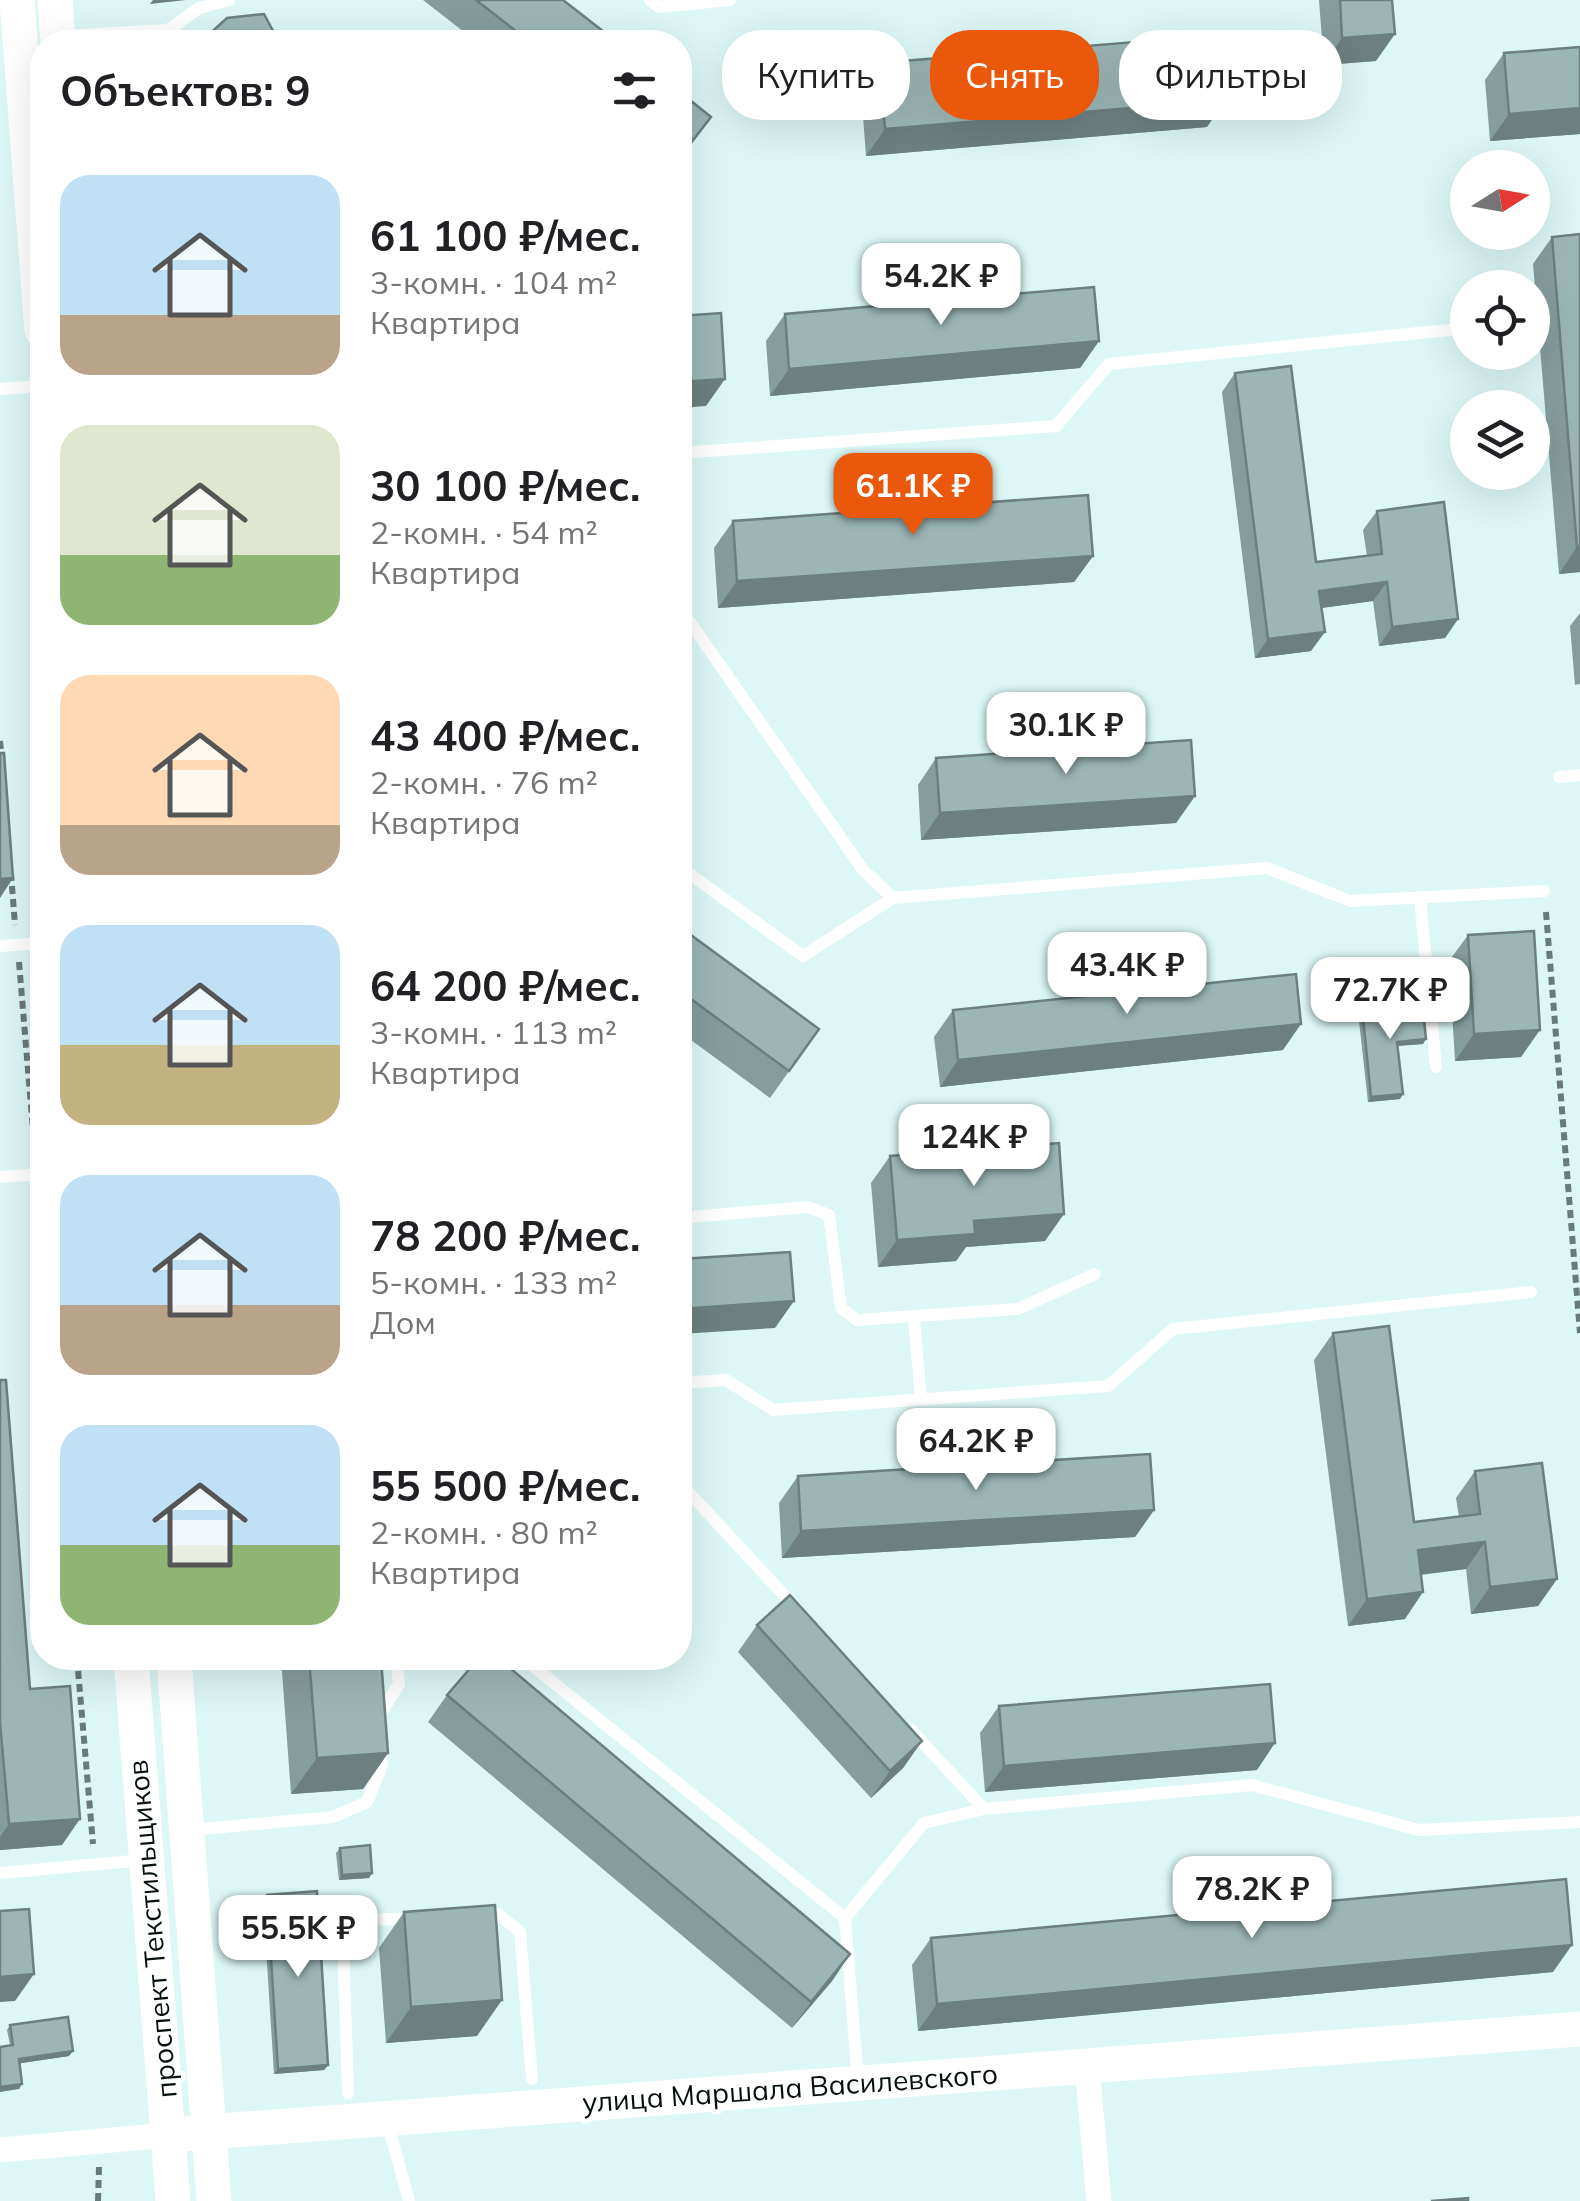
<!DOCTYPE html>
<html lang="ru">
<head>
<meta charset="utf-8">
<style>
  :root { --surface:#fff; --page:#f6f6f6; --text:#202124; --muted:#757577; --accent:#ea580c }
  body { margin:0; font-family:Mulish,sans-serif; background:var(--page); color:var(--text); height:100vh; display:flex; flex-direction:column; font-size:38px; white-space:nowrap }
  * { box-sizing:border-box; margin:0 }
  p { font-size:32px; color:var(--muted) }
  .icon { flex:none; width:55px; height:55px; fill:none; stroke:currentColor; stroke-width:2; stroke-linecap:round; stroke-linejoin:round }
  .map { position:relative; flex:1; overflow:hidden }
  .details { position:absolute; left:30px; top:30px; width:662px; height:1640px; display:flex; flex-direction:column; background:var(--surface); border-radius:40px; box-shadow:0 10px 40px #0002 }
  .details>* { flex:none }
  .banner { position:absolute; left:722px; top:30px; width:708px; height:90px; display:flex; gap:20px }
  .needle { width:65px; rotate:79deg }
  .tools { position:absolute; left:1450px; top:150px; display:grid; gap:20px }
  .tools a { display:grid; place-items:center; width:100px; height:100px; border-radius:50%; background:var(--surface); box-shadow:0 10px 40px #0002; font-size:50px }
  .price { position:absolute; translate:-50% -85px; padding:0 22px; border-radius:20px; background:#fff; color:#222; font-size:32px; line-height:65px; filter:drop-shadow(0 2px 5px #0008) }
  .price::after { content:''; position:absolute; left:50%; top:60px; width:30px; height:22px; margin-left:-15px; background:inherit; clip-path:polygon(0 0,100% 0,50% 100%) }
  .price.active { background:var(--accent); color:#fff }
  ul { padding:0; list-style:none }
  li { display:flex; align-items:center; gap:30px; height:250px; padding:0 30px }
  li span { display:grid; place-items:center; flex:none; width:280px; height:200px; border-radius:30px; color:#555 }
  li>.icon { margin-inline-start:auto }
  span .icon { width:120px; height:120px; fill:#fffc; stroke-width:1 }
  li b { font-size:42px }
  h2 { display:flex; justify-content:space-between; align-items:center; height:120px; padding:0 30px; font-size:42px }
  .tag { padding:0 35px; border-radius:40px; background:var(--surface); box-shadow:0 10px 40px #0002; font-size:35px; line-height:90px }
  .tag.active { background:var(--accent); color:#fff }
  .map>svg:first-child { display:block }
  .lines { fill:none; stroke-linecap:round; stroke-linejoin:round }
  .path { stroke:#687a79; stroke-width:6; stroke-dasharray:8 5; stroke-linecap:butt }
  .lane { stroke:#fff; stroke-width:12 }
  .street { stroke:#fff; stroke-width:25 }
  .secondary { stroke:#fff; stroke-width:35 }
  .wall { fill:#869d9d }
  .shaded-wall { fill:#6d7f7f }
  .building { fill:#9cb6b6; stroke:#6d7f7f; stroke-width:2.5 }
  .labels { text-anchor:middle; stroke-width:10; stroke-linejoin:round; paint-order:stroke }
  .street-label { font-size:28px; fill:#060f0f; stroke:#fefefe }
</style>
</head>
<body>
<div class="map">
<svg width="1580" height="2201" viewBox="0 0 1580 2201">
  <rect width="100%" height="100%" fill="#dcf7f6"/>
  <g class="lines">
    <g class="path">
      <polyline points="0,741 2,760"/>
      <polyline points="11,873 15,925"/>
      <polyline points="1546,912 1580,1333"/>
      <polyline points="19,962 35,1154"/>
      <polyline points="38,1191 42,1245"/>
      <polyline points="77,1658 93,1844"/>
      <polyline points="98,2201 99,2167"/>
    </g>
    <g class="lane">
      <polyline points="650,0 659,7 730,0"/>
      <polyline points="60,36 168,30 199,8 229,0"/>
      <polyline points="0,389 42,386"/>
      <polyline points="680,453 1056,426 1109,364 1449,330"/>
      <polyline points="680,608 864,871 893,898 1267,868 1350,901 1544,891"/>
      <polyline points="1559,777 1580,775"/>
      <polyline points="680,867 803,956 893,898"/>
      <polyline points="1420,897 1436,1067"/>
      <polyline points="0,946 42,943"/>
      <polyline points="0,1177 42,1174"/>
      <polyline points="680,1218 808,1207 829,1215 841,1308 857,1320 1018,1309 1095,1274"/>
      <polyline points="914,1318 921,1399"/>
      <polyline points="680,1383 726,1380 773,1410 1108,1386 1173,1329 1531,1292"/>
      <polyline points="680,1483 798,1610"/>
      <polyline points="523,1658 845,1918 858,2081"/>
      <polyline points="381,1720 381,1713 399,1684 396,1658"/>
      <polyline points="911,1730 984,1809"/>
      <polyline points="191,1830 333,1817 367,1802 382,1765 381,1745"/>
      <polyline points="0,1873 144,1860"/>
      <polyline points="482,1914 498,1914 520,1932 532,2079"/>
      <polyline points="845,1918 924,1823 984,1809 1252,1785 1419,1830 1580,1822"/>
      <polyline points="348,2093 343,1939 366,1920 417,1918"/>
      <polyline points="387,2121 409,2201"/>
    </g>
    <g class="street">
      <polyline points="1087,2066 1099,2201"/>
      <polyline points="0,2150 168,2135"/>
    </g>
    <g class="secondary">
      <polyline points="17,0 42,330"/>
      <polyline points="55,0 58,42"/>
      <polyline points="131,1658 173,2201"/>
      <polyline points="174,1658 214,2201"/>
      <polyline points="168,2135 1580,2029"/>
    </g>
  </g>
  <g class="wall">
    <polygon points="423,0 563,0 617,42 477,42"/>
    <polygon points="1319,0 1392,0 1376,61 1324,65"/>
    <polygon points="1580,47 1580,134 1490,141 1485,80 1504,53"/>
    <polygon points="879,63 1207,127 866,156 861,90"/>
    <polygon points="1552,237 1580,572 1559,574 1533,264"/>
    <polygon points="785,314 1099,341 1080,368 770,396 766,341"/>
    <polygon points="1235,373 1316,562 1367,556 1363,530 1377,511 1458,619 1445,638 1379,646 1373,601 1322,608 1311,651 1255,658 1222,392"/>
    <polygon points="733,521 1093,556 1074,582 718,608 714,548"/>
    <polygon points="1580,613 1580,684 1575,685 1570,626"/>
    <polygon points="936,758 1195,796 1176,823 921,840 918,785"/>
    <polygon points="680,927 819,1029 770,1098 680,1032"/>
    <polygon points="1468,935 1521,1057 1455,1061 1449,961"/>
    <polygon points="1362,1007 1423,1044 1398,1046 1400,1099 1368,1102 1358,1012"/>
    <polygon points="953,1010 1283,1050 940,1087 934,1037"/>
    <polygon points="890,1156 1045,1241 966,1247 956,1261 878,1267 871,1183"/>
    <polygon points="1333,1333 1414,1522 1459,1517 1456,1498 1475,1471 1557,1579 1538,1606 1471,1614 1466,1569 1421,1575 1405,1619 1348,1626 1314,1360"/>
    <polygon points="0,1380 30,1689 62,1845 0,1850"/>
    <polygon points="798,1476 1154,1510 1135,1537 782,1558 779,1503"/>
    <polygon points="757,1625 922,1741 903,1768 871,1798 738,1652"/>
    <polygon points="281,1658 381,1658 388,1753 363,1789 291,1794"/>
    <polygon points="447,1695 850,1954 832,1981 792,2028 428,1722"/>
    <polygon points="999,1706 1257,1770 985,1792 980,1733"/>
    <polygon points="340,1848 372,1873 369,1878 339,1880 336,1853"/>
    <polygon points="267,1895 328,2065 324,2070 274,2074 263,1900"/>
    <polygon points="404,1912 477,2036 386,2043 379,1948"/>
    <polygon points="931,1938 1553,1972 918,2031 912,1965"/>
    <polygon points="10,2025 69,2056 20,2063 22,2084 19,2089 7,2030"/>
  </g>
  <g class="shaded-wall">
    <polygon points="153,0 186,0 150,4"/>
    <polygon points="1395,34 1376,61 1324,65 1342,38"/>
    <polygon points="1226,100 1207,127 866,156 885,129"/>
    <polygon points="1580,108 1580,134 1490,141 1509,114"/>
    <polygon points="1099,341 1080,368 770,396 789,369"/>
    <polygon points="725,379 706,406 680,408 680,382"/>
    <polygon points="1577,547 1580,547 1580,572 1559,574"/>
    <polygon points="1093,556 1074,582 718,608 737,581"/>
    <polygon points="1387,582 1373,601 1306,610 1319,591"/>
    <polygon points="1458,619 1445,638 1379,646 1392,627"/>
    <polygon points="1325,632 1311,651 1255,658 1268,639"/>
    <polygon points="1195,796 1176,823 921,840 940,813"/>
    <polygon points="13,878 0,898 0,879"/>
    <polygon points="1301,1024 1283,1050 940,1087 958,1060"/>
    <polygon points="1540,1030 1521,1057 1455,1061 1474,1034"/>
    <polygon points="1426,1039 1423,1044 1394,1046 1397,1042"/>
    <polygon points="1403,1094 1400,1099 1368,1102 1371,1097"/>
    <polygon points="1064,1214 1045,1241 966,1247 956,1261 878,1267 897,1240 974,1221"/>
    <polygon points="794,1301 775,1328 680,1334 680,1309"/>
    <polygon points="1154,1510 1135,1537 782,1558 801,1531"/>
    <polygon points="1485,1542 1466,1569 1399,1577 1418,1550"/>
    <polygon points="1557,1579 1538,1606 1471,1614 1490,1587"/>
    <polygon points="1423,1592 1405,1619 1348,1626 1367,1599"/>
    <polygon points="922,1741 903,1768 871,1798 890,1771"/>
    <polygon points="1275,1743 1257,1770 985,1792 1004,1766"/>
    <polygon points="388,1753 363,1789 291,1794 317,1758"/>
    <polygon points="80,1819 62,1845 0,1850 0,1837 9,1824"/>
    <polygon points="372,1873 369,1878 339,1880 342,1875"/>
    <polygon points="1572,1945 1553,1972 918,2031 937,2004"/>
    <polygon points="850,1954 832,1981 792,2028 811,2002"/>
    <polygon points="34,1974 15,2001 0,2002 0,1977"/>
    <polygon points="502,2000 477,2036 386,2043 411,2007"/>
    <polygon points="73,2051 69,2056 16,2064 19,2059"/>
    <polygon points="328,2065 324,2070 274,2074 278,2069"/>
    <polygon points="22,2084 19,2089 0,2092 0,2087"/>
  </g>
  <g class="building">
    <polygon points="476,0 563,0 617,42 530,42"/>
    <polygon points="1340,0 1392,0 1395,34 1342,38"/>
    <polygon points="264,14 279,42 205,42 205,38 227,18"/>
    <polygon points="1221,35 1226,100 885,129 879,63"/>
    <polygon points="1580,47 1580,108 1509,114 1504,53"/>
    <polygon points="680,92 711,117 680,157"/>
    <polygon points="1580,234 1580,547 1577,547 1552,237"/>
    <polygon points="1094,287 1099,341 789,369 785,314"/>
    <polygon points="721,313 725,379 680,382 680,316"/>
    <polygon points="1291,366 1316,562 1382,554 1377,511 1444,502 1458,619 1392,627 1387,582 1319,591 1325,632 1268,639 1235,373"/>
    <polygon points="1088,495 1093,556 737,581 733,521"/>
    <polygon points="1191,740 1195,796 940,813 936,758"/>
    <polygon points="0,753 4,753 13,878 0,879"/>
    <polygon points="680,927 819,1029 789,1071 680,991"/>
    <polygon points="1534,931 1540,1030 1474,1034 1468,935"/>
    <polygon points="1296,974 1301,1024 958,1060 953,1010"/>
    <polygon points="1422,1000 1426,1039 1397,1042 1403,1094 1371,1097 1362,1007"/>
    <polygon points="1059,1143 1064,1214 974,1221 975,1234 897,1240 890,1156"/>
    <polygon points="790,1252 794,1301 680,1309 680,1259"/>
    <polygon points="1389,1326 1414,1522 1480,1514 1475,1471 1542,1463 1557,1579 1490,1587 1485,1542 1418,1550 1423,1592 1367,1599 1333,1333"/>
    <polygon points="0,1380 6,1380 30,1689 70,1686 80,1819 9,1824 0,1722"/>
    <polygon points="1150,1454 1154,1510 801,1531 798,1476"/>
    <polygon points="790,1595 922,1741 890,1771 757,1625"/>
    <polygon points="309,1658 381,1658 388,1753 317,1758"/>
    <polygon points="479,1658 498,1658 850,1954 811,2002 447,1695"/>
    <polygon points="1270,1684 1275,1743 1004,1766 999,1706"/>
    <polygon points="370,1845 372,1873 342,1875 340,1848"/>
    <polygon points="1566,1879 1572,1945 937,2004 931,1938"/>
    <polygon points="317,1891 328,2065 278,2069 267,1895"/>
    <polygon points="495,1905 502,2000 411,2007 404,1912"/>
    <polygon points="29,1909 34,1974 0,1977 0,1911"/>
    <polygon points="68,2017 73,2051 19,2059 22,2084 0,2087 0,2047 13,2045 10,2025"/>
    <polygon points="1468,2198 1468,2201 1431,2201"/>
  </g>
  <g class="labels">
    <g class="street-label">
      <text transform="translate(152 1929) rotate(-95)" y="10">проспект Текстильщиков</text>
      <text transform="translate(790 2088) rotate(-4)" y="10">улица Маршала Василевского</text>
    </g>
  </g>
</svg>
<div class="tools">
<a><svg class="needle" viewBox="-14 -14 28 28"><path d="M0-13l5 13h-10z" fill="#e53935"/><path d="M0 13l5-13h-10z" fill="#757577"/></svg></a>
<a><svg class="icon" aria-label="locate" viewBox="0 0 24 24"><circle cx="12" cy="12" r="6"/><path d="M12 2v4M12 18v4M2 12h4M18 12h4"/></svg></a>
<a><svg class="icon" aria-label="layers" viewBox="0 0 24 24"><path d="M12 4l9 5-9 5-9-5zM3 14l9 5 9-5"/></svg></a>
</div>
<b class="price" style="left:941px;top:328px">54.2K ₽</b>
<b class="price active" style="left:913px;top:538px">61.1K ₽</b>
<b class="price" style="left:1066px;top:777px">30.1K ₽</b>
<b class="price" style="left:1127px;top:1017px">43.4K ₽</b>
<b class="price" style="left:1390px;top:1042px">72.7K ₽</b>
<b class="price" style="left:974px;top:1189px">124K ₽</b>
<b class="price" style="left:976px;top:1493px">64.2K ₽</b>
<b class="price" style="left:1252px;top:1941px">78.2K ₽</b>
<b class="price" style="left:298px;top:1980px">55.5K ₽</b>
<div class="banner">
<a class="tag">Купить</a>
<a class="tag active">Снять</a>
<a class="tag">Фильтры</a>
</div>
<section class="details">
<h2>Объектов: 9<svg class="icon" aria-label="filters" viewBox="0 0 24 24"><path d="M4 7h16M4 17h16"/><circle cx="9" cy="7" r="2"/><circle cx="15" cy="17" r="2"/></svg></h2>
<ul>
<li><span style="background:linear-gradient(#bfe0f5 70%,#b9a48a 0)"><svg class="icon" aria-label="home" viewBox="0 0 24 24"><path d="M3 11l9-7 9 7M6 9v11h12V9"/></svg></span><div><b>61 100 ₽/мес.</b><p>3-комн. · 104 m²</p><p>Квартира</p></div></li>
<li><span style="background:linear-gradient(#dfe7d0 65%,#8fb573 0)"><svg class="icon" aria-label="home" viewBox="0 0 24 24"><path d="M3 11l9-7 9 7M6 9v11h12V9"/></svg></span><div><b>30 100 ₽/мес.</b><p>2-комн. · 54 m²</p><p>Квартира</p></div></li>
<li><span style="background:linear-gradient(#ffd9b3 75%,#b9a48a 0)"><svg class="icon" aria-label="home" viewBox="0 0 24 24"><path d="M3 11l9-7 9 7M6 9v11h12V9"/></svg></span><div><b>43 400 ₽/мес.</b><p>2-комн. · 76 m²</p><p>Квартира</p></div></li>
<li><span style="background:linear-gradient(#bfe0f5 60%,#c2b280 0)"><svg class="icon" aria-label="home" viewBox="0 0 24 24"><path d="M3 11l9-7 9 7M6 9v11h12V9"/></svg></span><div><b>64 200 ₽/мес.</b><p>3-комн. · 113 m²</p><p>Квартира</p></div></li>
<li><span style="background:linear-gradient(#bfe0f5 65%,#b9a48a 0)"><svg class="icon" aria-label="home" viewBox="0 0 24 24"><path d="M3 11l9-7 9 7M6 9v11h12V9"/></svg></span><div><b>78 200 ₽/мес.</b><p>5-комн. · 133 m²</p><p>Дом</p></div></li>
<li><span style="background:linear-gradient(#bfe0f5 60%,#8fb573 0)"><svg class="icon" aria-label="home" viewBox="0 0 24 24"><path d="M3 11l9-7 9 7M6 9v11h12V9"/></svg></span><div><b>55 500 ₽/мес.</b><p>2-комн. · 80 m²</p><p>Квартира</p></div></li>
</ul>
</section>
</div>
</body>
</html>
